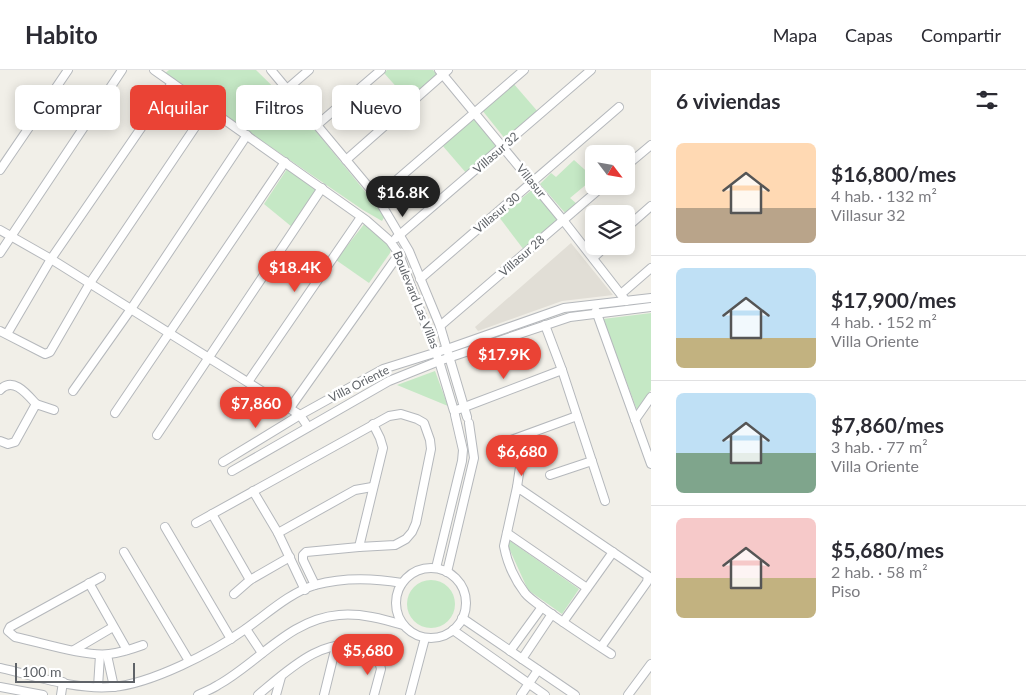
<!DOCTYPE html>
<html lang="es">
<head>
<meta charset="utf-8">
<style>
  :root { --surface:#fff; --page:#f7f7f7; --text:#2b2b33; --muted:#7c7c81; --line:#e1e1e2; --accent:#ea4335 }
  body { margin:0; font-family:Lato,sans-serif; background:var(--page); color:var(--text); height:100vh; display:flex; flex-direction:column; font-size:19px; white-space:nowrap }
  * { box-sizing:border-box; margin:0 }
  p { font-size:16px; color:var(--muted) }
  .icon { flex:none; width:28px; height:28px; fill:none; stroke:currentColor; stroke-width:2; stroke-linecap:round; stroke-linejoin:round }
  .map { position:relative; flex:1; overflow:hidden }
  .panel { display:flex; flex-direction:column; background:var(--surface); width:375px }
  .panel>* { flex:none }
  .top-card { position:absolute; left:15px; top:15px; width:475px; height:45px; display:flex; gap:10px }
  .needle { width:32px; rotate:121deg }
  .fabs { position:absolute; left:585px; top:75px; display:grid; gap:10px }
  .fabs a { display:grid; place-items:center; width:50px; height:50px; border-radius:8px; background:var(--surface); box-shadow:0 2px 12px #0003; font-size:25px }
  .scale { position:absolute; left:15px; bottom:12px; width:120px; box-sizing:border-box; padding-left:5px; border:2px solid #5f6368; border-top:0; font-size:14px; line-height:18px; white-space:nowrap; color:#5f6368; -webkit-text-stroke:4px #fff; paint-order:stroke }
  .price { position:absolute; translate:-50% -42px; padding:0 11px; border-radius:18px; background:var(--accent); color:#fff; font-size:16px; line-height:32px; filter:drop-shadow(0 1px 2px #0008) }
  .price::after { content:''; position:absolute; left:50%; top:30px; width:15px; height:11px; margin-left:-8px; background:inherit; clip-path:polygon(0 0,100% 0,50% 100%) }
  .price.selected { background:#222; color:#fff }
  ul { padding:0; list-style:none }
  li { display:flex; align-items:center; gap:15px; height:125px; padding:0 25px }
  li+li { border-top:1px solid var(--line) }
  li span { display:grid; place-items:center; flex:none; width:140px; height:100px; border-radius:8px; color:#555 }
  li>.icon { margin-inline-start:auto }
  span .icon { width:60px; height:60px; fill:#fffc; stroke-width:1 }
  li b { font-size:21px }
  h2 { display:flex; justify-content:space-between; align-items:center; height:60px; padding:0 25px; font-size:21px }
  .pill { padding:0 18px; border-radius:8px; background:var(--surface); box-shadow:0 2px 12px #0003; font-size:18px; line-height:45px }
  .pill.selected { background:var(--accent); color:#fff }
  header { display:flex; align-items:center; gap:30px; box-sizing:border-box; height:70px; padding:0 25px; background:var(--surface); border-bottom:1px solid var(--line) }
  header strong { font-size:24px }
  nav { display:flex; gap:28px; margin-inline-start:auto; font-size:18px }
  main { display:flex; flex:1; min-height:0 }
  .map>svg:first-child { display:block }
  .education { fill:#e1ded6 }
  .green { fill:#c5e8c5 }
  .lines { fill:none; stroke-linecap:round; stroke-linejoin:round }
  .minor-casing { stroke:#b5b8bc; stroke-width:10 }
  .minor { stroke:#fff; stroke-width:8 }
  .labels { text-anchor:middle; stroke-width:5; stroke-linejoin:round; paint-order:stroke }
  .street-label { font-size:12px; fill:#5f6368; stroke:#fff }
</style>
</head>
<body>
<header>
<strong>Habito</strong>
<nav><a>Mapa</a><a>Capas</a><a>Compartir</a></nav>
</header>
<main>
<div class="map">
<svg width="651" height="625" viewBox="0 0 651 625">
  <rect width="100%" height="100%" fill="#f1efe8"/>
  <polygon class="education" points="571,173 613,225 562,231 478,261 475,257"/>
  <g class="green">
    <polygon points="169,0 256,0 306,49 385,146 382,151 363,140 164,4"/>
    <polygon points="387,0 433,0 438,6 409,31 384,3"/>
    <polygon points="513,13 539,43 506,70 482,40"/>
    <polygon points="475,47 499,78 467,104 442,75"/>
    <polygon points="574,90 594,108 570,128 577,134 566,144 540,114 551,103 556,107"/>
    <polygon points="287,99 319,121 292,157 264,134"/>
    <polygon points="533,119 558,150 524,180 499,147"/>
    <polygon points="365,153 391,177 390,183 369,213 336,190"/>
    <polygon points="651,243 651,320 637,340 603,249"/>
    <polygon points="435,301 448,336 397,315"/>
    <polygon points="510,471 579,519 562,544 528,520 508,476"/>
    <circle cx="431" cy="534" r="24"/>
  </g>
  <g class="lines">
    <defs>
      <g id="minor">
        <polyline points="154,0 366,150 390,171 399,184 439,291 454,341 562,300"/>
        <polyline points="271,0 377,127 409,181 440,256 467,347"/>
        <polyline points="439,0 563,150 626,231"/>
        <polyline points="287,19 309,0"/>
        <polyline points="317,55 381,0"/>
        <polyline points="346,90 448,0"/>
        <polyline points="626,96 651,75"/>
        <polyline points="0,100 68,0"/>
        <polyline points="377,127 524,0"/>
        <polyline points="626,158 651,136"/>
        <polyline points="0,160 51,189 300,345 308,357"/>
        <polyline points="396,168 591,0"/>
        <polyline points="0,183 122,0"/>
        <polyline points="593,188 606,176"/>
        <polyline points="420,209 619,37"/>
        <polyline points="621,224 651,198"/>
        <polyline points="596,241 651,394"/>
        <polyline points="545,255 562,300 605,431"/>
        <polyline points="440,256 603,116"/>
        <polyline points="0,261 41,282 45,284 50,282 90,213 208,38"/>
        <polyline points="7,264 51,189 172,13"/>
        <polyline points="248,312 361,147"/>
        <path d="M0,320C13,306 27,324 36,334"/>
        <polyline points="73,321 131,239 247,65"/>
        <polyline points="290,338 399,184"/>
        <polyline points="115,343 285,92"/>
        <polyline points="635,350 651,327"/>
        <polyline points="157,365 322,118"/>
        <polyline points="0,371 8,374 15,372 36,334 54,340"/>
        <polyline points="503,373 577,346"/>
        <polyline points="223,392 300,345 383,299 447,279 564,238 651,228"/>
        <polyline points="232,401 389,311 439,291 570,247 651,237"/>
        <polyline points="550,405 592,391"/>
        <polyline points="517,417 520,397"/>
        <polyline points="253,421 278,463 305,520"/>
        <polyline points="212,444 250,510"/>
        <polyline points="196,453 389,346 401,344 417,349 424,353 430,370 431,379 416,453 412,462 406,469 395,475 359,477 306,482 303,485 303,490 315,515"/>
        <polyline points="165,457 231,569"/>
        <polyline points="278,463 355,420 372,417"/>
        <polyline points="507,463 587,518"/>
        <polyline points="359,477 383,378 380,368 373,354"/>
        <polyline points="124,482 189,591"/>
        <circle cx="431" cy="533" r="35"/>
        <polyline points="436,498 462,391 463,380 455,345"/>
        <polyline points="447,502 474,388 469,353"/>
        <path d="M101,507L10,557L8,561L15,567C39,572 86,587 109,584C120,583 132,579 143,575"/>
        <polyline points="89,513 127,580"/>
        <polyline points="234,524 250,510 290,487"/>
        <polyline points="462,548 575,625"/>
        <polyline points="563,552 613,482"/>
        <polyline points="246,559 262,583"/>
        <polyline points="453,560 545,625"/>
        <path d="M601,577L647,512L648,506L517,417L504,476C507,492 515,510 525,523C530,529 537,533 543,538C565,554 588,569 611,584"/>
        <polyline points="74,580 113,557"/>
        <polyline points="510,581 542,537"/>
        <polyline points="107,585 114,617"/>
        <polyline points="522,589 552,544"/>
        <path d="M0,598C36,606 75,620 112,617C151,614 213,582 244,560C267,544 289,523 315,515C344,507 373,508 402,513"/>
        <polyline points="0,617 43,625"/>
        <polyline points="98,617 100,585"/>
        <polyline points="61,625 63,612"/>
        <path d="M198,625C204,622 212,619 218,615C259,592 290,549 339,545C361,543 383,549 403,555"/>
        <path d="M258,625C286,602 325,563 365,578C370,580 374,584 378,587L381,599L374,625"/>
        <polyline points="276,625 281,607"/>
        <polyline points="324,625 336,576"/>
        <polyline points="410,625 425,568"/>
        <polyline points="521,625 538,600"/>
        <polyline points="628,625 651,594"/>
      </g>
    </defs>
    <use href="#minor" class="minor-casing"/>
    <use href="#minor" class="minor"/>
  </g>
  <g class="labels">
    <g class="street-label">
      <text transform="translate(496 83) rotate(-41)" y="4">Villasur 32</text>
      <text transform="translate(531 111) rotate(51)" y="4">Villasur</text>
      <text transform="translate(497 143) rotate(-40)" y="4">Villasur 30</text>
      <text transform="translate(522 186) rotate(-41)" y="4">Villasur 28</text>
      <text transform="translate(416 230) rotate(68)" y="4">Boulevard Las Villas</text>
      <text transform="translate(359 314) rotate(-27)" y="4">Villa Oriente</text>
    </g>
  </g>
</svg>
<div class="fabs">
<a><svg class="needle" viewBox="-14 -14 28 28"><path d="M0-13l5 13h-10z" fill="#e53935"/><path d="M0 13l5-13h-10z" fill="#7c7c81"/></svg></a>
<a><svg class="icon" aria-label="layers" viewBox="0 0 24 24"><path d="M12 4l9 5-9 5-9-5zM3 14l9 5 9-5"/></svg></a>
</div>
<div class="scale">100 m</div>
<b class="price selected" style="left:403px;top:148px">$16.8K</b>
<b class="price" style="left:295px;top:223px">$18.4K</b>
<b class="price" style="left:504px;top:310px">$17.9K</b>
<b class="price" style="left:256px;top:359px">$7,860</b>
<b class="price" style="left:522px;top:407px">$6,680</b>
<b class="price" style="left:368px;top:606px">$5,680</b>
<div class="top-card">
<a class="pill">Comprar</a>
<a class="pill selected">Alquilar</a>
<a class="pill">Filtros</a>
<a class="pill">Nuevo</a>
</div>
</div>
<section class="panel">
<h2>6 viviendas<svg class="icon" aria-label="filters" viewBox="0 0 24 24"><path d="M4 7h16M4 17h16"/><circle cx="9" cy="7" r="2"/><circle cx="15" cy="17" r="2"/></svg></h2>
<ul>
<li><span style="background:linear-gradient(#ffd9b3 65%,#b9a48a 0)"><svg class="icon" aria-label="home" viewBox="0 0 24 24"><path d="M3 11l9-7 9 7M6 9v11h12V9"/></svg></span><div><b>$16,800/mes</b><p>4 hab. · 132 m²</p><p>Villasur 32</p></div></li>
<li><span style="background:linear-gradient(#bfe0f5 70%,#c2b280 0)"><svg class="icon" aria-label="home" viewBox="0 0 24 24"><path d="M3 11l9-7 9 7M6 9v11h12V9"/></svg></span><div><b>$17,900/mes</b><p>4 hab. · 152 m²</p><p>Villa Oriente</p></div></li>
<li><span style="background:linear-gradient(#bfe0f5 60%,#7fa58c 0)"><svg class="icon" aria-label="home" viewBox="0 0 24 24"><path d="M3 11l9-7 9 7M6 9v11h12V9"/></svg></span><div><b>$7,860/mes</b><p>3 hab. · 77 m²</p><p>Villa Oriente</p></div></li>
<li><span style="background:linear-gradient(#f6c9c9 60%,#c2b280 0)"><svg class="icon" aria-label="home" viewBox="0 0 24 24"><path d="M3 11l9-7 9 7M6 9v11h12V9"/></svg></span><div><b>$5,680/mes</b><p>2 hab. · 58 m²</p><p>Piso</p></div></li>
</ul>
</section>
</main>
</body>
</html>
